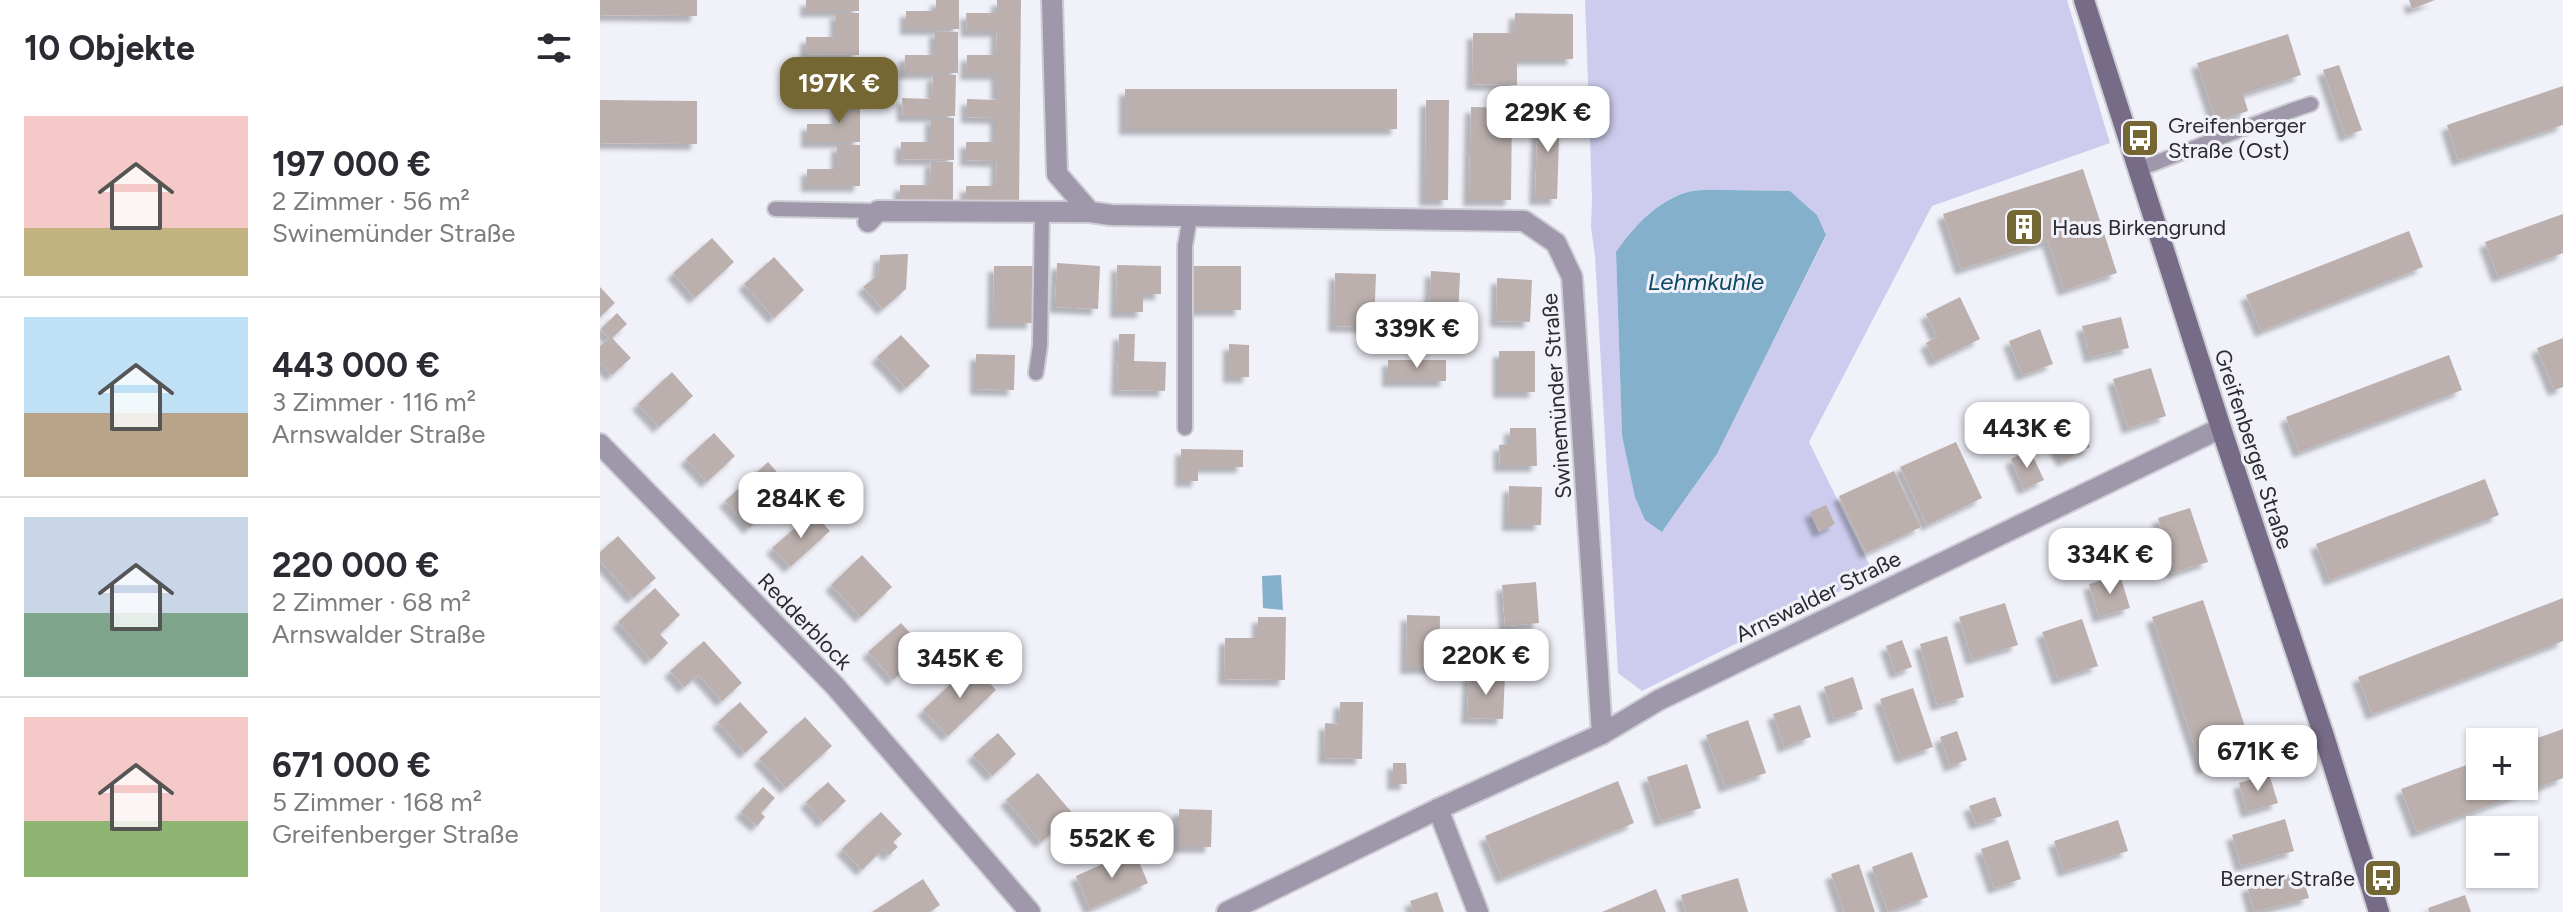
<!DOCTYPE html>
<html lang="de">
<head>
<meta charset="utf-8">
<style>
  :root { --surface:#fff; --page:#f7f7f7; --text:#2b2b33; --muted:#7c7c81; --line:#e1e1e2; --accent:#756734 }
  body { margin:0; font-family:Figtree,sans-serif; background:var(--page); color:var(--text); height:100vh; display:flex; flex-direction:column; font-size:30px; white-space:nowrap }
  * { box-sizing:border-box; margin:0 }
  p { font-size:26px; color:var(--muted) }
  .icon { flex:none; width:44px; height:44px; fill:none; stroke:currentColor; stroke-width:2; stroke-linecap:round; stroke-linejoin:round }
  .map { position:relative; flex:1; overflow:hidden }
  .sheet { display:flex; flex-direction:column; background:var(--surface); width:600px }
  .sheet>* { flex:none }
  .fabs { position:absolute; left:1866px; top:728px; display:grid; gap:16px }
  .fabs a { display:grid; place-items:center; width:72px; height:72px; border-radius:0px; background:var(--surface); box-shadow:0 2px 6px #0004; font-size:40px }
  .price { position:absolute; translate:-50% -68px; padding:0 18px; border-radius:16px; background:#fff; color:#222; font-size:26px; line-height:52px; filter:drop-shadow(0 2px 4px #0008) }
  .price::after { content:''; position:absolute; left:50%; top:48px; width:24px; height:18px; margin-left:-12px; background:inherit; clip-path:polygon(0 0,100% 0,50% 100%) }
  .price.active { background:var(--accent); color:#fff }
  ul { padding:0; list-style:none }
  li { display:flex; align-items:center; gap:24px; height:200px; padding:0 24px }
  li+li { border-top:2px solid var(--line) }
  li span { display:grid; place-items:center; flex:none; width:224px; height:160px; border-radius:0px; color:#555 }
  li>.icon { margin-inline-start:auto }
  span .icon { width:96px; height:96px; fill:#fffc; stroke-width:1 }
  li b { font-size:34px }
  h2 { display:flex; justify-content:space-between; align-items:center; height:96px; padding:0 24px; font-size:34px }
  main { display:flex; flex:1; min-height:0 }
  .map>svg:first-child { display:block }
  .green { fill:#cdccee; fill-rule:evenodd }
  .water { fill:#84b0cc }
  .building { fill:#bbb0ae; filter:url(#shadow) }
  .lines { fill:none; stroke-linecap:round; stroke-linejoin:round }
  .lane-casing { stroke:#cdcdd5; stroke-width:18 }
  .street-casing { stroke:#cdcdd5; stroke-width:24 }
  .secondary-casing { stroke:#cdcdd5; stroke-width:24 }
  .lane { stroke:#9f97aa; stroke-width:14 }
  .street { stroke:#9f97aa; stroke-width:20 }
  .secondary { stroke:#776c87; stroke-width:20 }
  .labels { text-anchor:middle; stroke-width:6; stroke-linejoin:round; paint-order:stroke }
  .poi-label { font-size:22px; fill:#2b2b2f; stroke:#f1f1fa; text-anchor:start }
  .street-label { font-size:22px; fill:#2b2b2f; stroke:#f1f1fa }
  .water-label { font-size:24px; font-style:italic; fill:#0d4763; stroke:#f1f1fa }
</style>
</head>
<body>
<main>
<section class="sheet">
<h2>10 Objekte<svg class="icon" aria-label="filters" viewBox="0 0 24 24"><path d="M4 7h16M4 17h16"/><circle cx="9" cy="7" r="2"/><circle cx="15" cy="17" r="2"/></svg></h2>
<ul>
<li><span style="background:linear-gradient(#f6c9c9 70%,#c2b280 0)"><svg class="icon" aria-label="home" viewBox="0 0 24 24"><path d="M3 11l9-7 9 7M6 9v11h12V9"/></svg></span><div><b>197 000 €</b><p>2 Zimmer · 56 m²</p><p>Swinemünder Straße</p></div></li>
<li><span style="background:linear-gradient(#bfe0f5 60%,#b9a48a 0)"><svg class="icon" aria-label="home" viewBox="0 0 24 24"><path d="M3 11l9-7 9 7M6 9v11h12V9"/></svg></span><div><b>443 000 €</b><p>3 Zimmer · 116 m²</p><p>Arnswalder Straße</p></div></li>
<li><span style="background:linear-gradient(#c9d6e8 60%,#7fa58c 0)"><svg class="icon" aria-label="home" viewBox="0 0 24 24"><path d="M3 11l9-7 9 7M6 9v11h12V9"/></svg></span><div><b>220 000 €</b><p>2 Zimmer · 68 m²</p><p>Arnswalder Straße</p></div></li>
<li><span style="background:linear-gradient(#f6c9c9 65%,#8fb573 0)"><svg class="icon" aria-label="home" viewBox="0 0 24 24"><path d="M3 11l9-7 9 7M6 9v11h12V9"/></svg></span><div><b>671 000 €</b><p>5 Zimmer · 168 m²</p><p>Greifenberger Straße</p></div></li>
</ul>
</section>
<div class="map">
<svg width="1963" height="912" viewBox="0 0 1963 912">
  <defs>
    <filter id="shadow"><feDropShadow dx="-6" dy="6" stdDeviation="2" flood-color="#0004"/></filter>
  </defs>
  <rect width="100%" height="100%" fill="#f1f1fa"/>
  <path class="green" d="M985,0H1467L1510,143L1332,206L1209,442L1274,574L1042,691L1018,673L995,256L991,227L992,197ZM1126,190L1190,191L1217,215L1226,236L1117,454L1063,531L1022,435L1016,252C1034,226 1057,201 1088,192C1100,189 1114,190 1126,190Z"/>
  <g class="water">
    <path d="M1126,190L1190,191L1217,215L1226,235L1117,454L1062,532L1045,520L1035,497L1022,435L1016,252C1034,226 1057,201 1088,192C1100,189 1114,190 1126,190Z"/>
    <polygon points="681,575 683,610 663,608 662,576"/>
  </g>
  <g class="building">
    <polygon points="0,0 97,0 97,16 0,15"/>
    <rect x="206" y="0" width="53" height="11"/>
    <polygon points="336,0 359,0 359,29 306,29 306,11 336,11"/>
    <polygon points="397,0 421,0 419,203 366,203 366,186 396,186 397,161 366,160 366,142 396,142 396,118 367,117 367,99 397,100 397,74 366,74 367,55 396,55 397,31 367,31 366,13 397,13"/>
    <polygon points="1809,0 1835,0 1812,9"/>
    <polygon points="236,13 259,13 259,55 206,54 206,37 236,37"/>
    <polygon points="915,13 973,14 973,59 917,59 917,85 872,84 873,33 914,33"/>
    <polygon points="335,31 358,32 358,73 304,73 305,55 335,55"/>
    <polygon points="1688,34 1701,75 1643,94 1648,111 1616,121 1597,63"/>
    <polygon points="238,57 260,57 260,99 207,98 207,81 238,81"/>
    <polygon points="1739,65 1762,130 1745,136 1723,70"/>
    <polygon points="333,75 356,75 355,116 303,116 302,98 332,99"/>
    <polygon points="1963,86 1963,125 1858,160 1847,125"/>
    <rect x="525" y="89" width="272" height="40"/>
    <polygon points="0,100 97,101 97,144 0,143"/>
    <polygon points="237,100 260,100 260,142 207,142 207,124 237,124"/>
    <polygon points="826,100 849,100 848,200 825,200"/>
    <polygon points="871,107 912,108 911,200 869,200"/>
    <polygon points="938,110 960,110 957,199 935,199"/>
    <polygon points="331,118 354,118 354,160 301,159 301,142 331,142"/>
    <polygon points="237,145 260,145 260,186 207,186 207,169 237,169"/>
    <polygon points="331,161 353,162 353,203 300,203 300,185 330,185"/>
    <polygon points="1483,169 1517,273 1464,290 1448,241 1361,269 1343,214"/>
    <polygon points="1963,214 1963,253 1898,277 1885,242"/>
    <polygon points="1809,231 1823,267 1661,331 1646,295"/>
    <polygon points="112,238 134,262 95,298 73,273"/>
    <polygon points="308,254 306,289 283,309 263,287 278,275 280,255"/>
    <polygon points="174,257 204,290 174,318 144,284"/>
    <polygon points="457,263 500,266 498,309 455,307"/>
    <polygon points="517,265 561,266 561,294 543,294 543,312 516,312"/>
    <polygon points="394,266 434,266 433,323 393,323"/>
    <polygon points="592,266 641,266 641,310 591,310"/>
    <polygon points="831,271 860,273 858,319 829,318"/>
    <polygon points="735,273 776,274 774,327 734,326"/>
    <polygon points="897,278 932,280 930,322 896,321"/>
    <polygon points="0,287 15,303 0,317"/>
    <polygon points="1360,297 1380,339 1335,361 1326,343 1337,337 1326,314"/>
    <polygon points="17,313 27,324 12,338 31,358 12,375 0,363 0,346 9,338 1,329"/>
    <polygon points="1521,317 1529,348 1490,357 1482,326"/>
    <polygon points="1440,329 1453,364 1422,375 1409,341"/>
    <polygon points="519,334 535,334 534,361 566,362 565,391 517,390"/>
    <polygon points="301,335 330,366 306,388 277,357"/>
    <polygon points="1963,338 1963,387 1954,390 1937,348"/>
    <polygon points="629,344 649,345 649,377 629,377"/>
    <rect x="899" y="351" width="36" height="41"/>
    <polygon points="376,354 415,355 414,390 376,389"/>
    <polygon points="1849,355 1862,390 1699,452 1686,417"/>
    <rect x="788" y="360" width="58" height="21"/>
    <polygon points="1551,368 1566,416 1528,428 1513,379"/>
    <polygon points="72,372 93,396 59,427 38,404"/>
    <polygon points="1474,416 1490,447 1463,461 1447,429"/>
    <polygon points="910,428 936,428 937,466 900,466 899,445 910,444"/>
    <polygon points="114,433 135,456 107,482 86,459"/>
    <polygon points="1356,442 1382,498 1327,525 1300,467"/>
    <polygon points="581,449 643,450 643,467 598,467 598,481 581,481"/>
    <polygon points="1430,450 1444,480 1424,489 1411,459"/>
    <polygon points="168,462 192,489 149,528 125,501"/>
    <polygon points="1294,471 1321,527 1266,553 1239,496"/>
    <polygon points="1885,479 1899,515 1730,580 1716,544"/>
    <polygon points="909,486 942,487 941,525 908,525"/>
    <polygon points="1226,505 1235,524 1219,532 1210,512"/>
    <polygon points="1590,508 1608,562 1572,573 1562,544 1566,543 1558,518"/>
    <polygon points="213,512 230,531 190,567 172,548"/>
    <polygon points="18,536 56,578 33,598 0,561 0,552"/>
    <polygon points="262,555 292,587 261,617 231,585"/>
    <polygon points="1520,575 1530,608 1499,617 1489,584"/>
    <polygon points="936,582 939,623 905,626 902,585"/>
    <polygon points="55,588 80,615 60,634 68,643 51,660 18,622"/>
    <polygon points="1963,598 1963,641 1772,714 1758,677"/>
    <polygon points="1603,600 1653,751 1602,769 1552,617"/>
    <polygon points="1405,603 1418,645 1372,659 1359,617"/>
    <polygon points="807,615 840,616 839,668 806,668"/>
    <polygon points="658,617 686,617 685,680 624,679 625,638 658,638"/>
    <polygon points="1482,619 1498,666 1458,679 1442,632"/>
    <polygon points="301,623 326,650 293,680 268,652"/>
    <polygon points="1347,636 1364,697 1337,705 1320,644"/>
    <polygon points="1302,640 1312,667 1296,673 1286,646"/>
    <polygon points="104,641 142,683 122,701 99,675 84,687 70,671"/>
    <polygon points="372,664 396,690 348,736 323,710"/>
    <polygon points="869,674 905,676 903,719 867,718"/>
    <polygon points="1253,677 1263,709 1234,719 1224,687"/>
    <polygon points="1313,688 1333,747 1301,758 1280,699"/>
    <polygon points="140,702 168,732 145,753 118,722"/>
    <polygon points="740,702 763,702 762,759 724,758 725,723 739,724"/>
    <polygon points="1200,705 1211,737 1184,747 1173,714"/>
    <polygon points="205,717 232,746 186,788 159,759"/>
    <polygon points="1148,720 1166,773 1125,787 1106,735"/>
    <polygon points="1963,729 1963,778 1817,832 1801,789 1880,760 1880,786 1924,786 1924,743"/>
    <polygon points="1357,731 1367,760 1350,766 1340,737"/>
    <polygon points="398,733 416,754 392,776 373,755"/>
    <polygon points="793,763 806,763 807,784 793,784"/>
    <polygon points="1087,764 1101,808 1060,821 1047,777"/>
    <polygon points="438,773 474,815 441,842 406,800"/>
    <polygon points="1669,774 1678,803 1647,812 1639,783"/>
    <polygon points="1018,781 1034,823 902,878 885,836"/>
    <polygon points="228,782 246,801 223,822 206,802"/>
    <polygon points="163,787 175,798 161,813 165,817 157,826 141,812"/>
    <polygon points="1395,797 1402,816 1376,824 1369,806"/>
    <polygon points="579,809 612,810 611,847 579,847"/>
    <polygon points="281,812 302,834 293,842 298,847 289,855 283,849 262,870 242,849"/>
    <polygon points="1685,819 1694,851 1641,866 1632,835"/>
    <polygon points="1518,820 1528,851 1464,871 1454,841"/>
    <polygon points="1408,840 1421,879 1394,888 1381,849"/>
    <polygon points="534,850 548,883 490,909 476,876"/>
    <polygon points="1312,852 1328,897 1288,912 1272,867"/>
    <polygon points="1259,864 1275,912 1244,912 1231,874"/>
    <polygon points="1701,871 1709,898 1654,912 1647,886"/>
    <polygon points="1138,878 1148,912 1086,912 1081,895"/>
    <polygon points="323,879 340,905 330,912 272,912"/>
    <polygon points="1056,889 1066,912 1002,912"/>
    <polygon points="837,892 844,912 814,912 810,901"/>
    <polygon points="1865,895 1871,912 1829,912 1828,908"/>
  </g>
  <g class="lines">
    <defs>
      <g id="lane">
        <path d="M1539,169C1597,148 1652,123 1711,104"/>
        <polyline points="175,209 278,211"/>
        <polyline points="436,373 440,345 442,212"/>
        <polyline points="585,428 585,246 590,217"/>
      </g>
      <g id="street">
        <polyline points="452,0 457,174 490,212 511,215 924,221 956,243 972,277 1002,734"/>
        <polyline points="268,222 278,211 490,212"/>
        <polyline points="0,444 235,686 430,912"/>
        <polyline points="838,809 878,912"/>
        <polyline points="627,912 838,809 1002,734 1059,700 1621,428"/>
      </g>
      <polyline id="secondary" points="1484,0 1621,428 1724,736 1779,912"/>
    </defs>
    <use href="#lane" class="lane-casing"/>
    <use href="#street" class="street-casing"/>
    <use href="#secondary" class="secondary-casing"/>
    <use href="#lane" class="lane"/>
    <use href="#street" class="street"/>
    <use href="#secondary" class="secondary"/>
  </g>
  <defs>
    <symbol id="bus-square" viewBox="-11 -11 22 22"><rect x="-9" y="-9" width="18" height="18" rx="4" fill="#756734" stroke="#f1f1fa"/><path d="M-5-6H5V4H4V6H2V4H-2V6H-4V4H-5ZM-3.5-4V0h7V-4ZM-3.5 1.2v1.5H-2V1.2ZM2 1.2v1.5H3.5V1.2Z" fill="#fff"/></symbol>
    <symbol id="building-square" viewBox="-11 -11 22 22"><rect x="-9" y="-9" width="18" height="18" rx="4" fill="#756734" stroke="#f1f1fa"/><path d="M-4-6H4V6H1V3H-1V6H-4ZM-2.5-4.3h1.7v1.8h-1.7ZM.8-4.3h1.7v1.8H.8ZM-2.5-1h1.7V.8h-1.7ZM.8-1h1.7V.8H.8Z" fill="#fff"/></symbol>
  </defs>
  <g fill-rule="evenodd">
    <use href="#bus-square" x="1518" y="116" width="44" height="44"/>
    <use href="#building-square" x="1402" y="205" width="44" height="44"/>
    <use href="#bus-square" x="1761" y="856" width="44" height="44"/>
  </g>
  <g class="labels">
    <g class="poi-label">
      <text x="1568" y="133">Greifenberger<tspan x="1568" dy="25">Straße (Ost)</tspan></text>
      <text x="1452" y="235">Haus Birkengrund</text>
      <text x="1755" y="886" text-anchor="end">Berner Straße</text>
    </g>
    <g class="street-label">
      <text transform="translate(956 396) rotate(-94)" y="8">Swinemünder Straße</text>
      <text transform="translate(1654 449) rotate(72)" y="8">Greifenberger Straße</text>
      <text transform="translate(1218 596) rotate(-26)" y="8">Arnswalder Straße</text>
      <text transform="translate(205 621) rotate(46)" y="8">Redderblock</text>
    </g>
    <g class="water-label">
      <text x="1106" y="290">Lehmkuhle</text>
    </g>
  </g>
</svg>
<div class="fabs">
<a>+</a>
<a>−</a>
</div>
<b class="price active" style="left:239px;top:125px">197K €</b>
<b class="price" style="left:948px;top:154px">229K €</b>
<b class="price" style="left:817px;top:370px">339K €</b>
<b class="price" style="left:1427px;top:470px">443K €</b>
<b class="price" style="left:201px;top:540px">284K €</b>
<b class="price" style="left:1510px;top:596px">334K €</b>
<b class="price" style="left:886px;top:697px">220K €</b>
<b class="price" style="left:360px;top:700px">345K €</b>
<b class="price" style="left:1658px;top:793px">671K €</b>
<b class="price" style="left:512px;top:880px">552K €</b>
</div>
</main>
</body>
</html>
